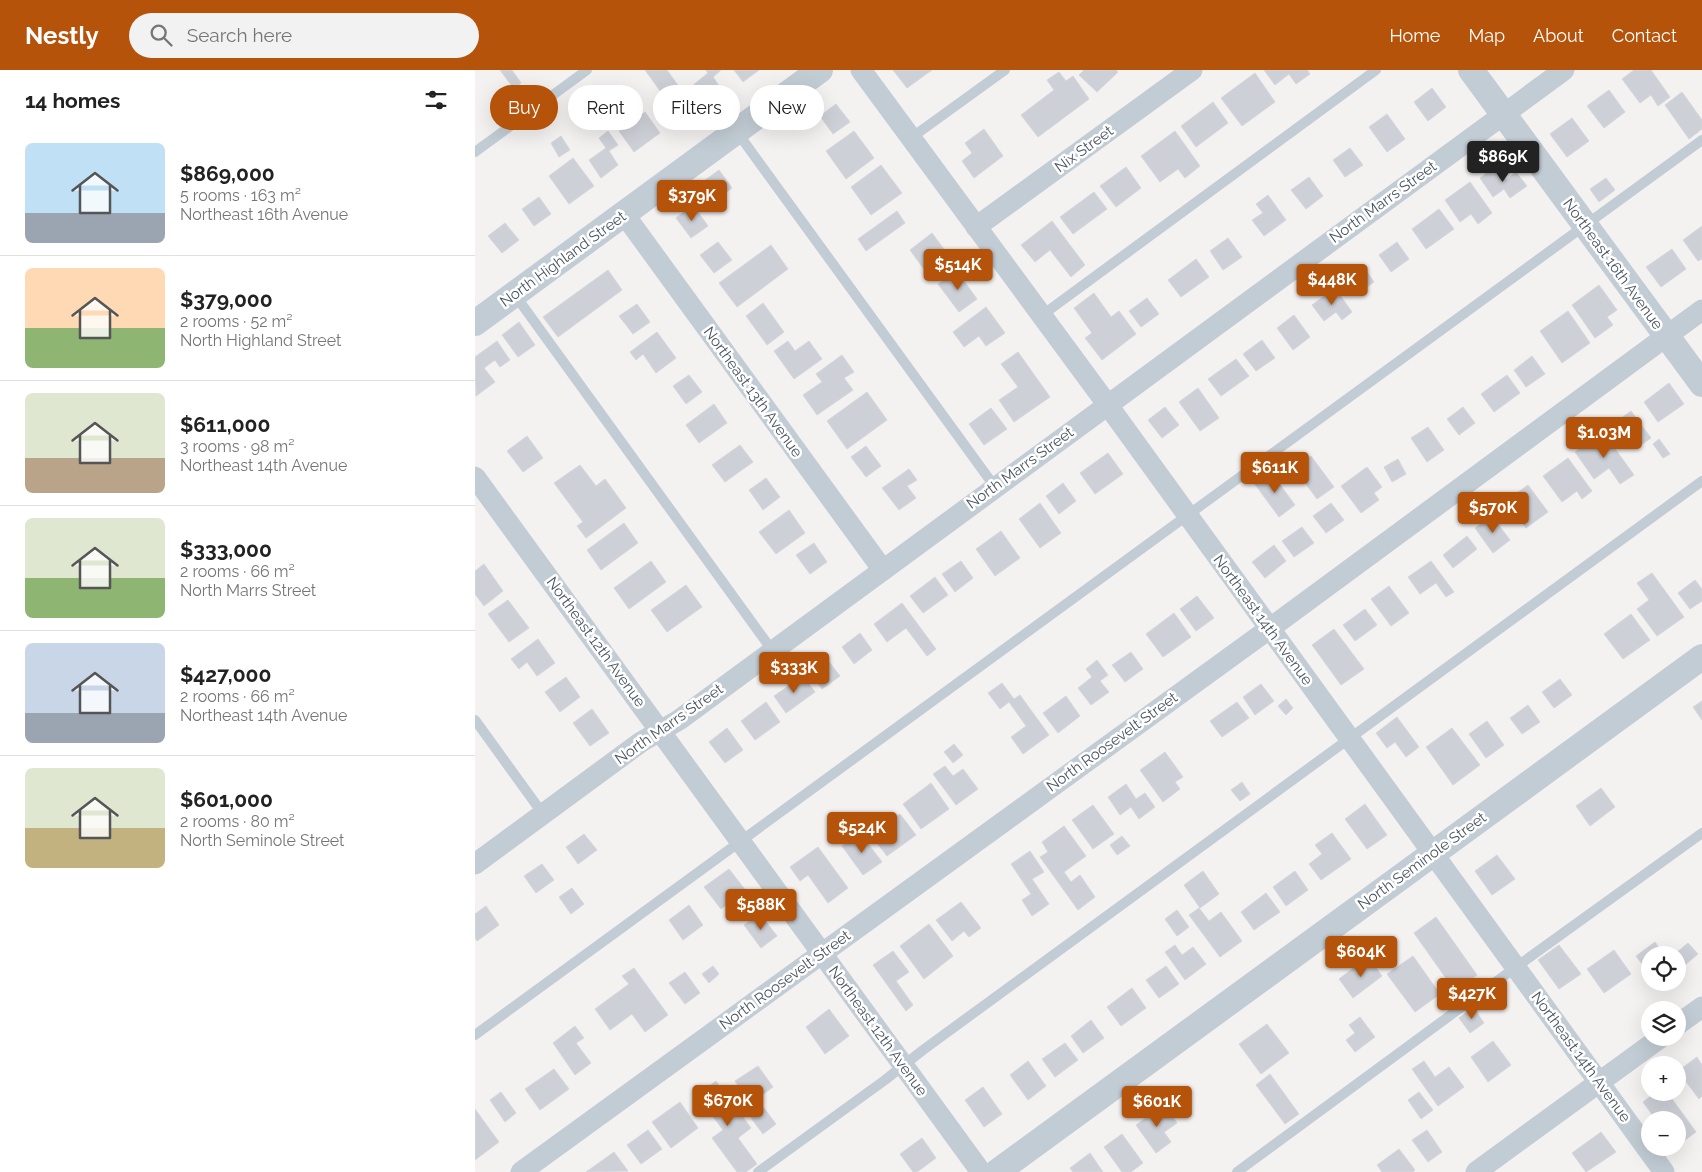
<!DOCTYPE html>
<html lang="en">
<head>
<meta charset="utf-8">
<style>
  :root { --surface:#fff; --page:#f2f2f2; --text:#222; --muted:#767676; --line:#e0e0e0; --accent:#b45309 }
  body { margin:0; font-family:Raleway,sans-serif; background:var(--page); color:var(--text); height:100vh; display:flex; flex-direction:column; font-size:19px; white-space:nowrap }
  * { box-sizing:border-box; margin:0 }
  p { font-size:16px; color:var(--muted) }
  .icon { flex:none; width:28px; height:28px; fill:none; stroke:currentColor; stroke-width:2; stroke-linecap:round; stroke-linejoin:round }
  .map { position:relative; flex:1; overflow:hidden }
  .details { display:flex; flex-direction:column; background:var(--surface); width:475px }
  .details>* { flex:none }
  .top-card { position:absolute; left:15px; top:15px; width:475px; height:45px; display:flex; gap:10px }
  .tools { position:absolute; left:1166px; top:876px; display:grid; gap:10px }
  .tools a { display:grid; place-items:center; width:45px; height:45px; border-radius:50%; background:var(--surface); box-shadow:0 5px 20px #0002; font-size:25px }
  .price { position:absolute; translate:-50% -42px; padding:0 11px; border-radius:5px; background:var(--accent); color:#fff; font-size:16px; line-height:32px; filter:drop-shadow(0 1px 2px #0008) }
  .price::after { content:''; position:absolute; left:50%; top:30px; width:15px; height:11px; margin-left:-8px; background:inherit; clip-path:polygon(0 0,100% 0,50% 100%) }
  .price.active { background:#222; color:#fff }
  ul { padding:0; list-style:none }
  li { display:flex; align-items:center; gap:15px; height:125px; padding:0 25px }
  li+li { border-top:1px solid var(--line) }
  li span { display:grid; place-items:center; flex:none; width:140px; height:100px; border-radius:8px; color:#555 }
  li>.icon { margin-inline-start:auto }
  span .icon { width:60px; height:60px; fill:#fffc; stroke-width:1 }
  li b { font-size:21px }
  h2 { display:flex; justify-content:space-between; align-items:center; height:60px; padding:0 25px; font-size:21px }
  .chip { padding:0 18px; border-radius:22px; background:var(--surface); box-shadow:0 5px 20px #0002; font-size:18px; line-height:45px }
  .chip.active { background:var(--accent); color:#fff }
  header { display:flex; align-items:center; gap:30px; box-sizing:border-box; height:70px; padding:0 25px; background:var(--accent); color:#fff }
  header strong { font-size:24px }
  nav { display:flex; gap:28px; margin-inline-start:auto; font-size:18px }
  .search { width:350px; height:45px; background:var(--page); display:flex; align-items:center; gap:12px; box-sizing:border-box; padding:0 18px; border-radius:28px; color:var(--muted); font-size:19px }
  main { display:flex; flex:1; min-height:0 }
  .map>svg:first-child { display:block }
  .building { fill:#cdd0d6; stroke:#d5d7dd }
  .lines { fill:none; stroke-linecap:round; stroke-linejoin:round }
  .service { stroke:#c2ccd4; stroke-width:10 }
  .minor { stroke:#c2ccd4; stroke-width:21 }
  .tertiary { stroke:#c2ccd4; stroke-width:26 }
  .labels { text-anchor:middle; stroke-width:5; stroke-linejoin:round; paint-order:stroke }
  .street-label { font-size:15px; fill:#485460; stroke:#fff }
</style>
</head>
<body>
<header>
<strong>Nestly</strong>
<div class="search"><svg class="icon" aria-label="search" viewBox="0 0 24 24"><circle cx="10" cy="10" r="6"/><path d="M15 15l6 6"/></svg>Search here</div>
<nav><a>Home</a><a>Map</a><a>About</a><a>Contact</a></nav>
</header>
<main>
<section class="details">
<h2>14 homes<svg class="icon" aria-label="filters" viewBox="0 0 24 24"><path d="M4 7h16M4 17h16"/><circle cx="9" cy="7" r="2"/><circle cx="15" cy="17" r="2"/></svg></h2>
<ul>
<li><span style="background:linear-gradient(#bfe0f5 70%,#9aa5b1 0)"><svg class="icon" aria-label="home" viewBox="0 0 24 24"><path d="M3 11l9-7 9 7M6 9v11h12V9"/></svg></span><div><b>$869,000</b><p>5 rooms · 163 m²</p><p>Northeast 16th Avenue</p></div></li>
<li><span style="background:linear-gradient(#ffd9b3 60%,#8fb573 0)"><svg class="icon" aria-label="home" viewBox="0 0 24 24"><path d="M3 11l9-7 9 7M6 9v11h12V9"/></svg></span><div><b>$379,000</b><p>2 rooms · 52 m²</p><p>North Highland Street</p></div></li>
<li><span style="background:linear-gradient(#dfe7d0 65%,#b9a48a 0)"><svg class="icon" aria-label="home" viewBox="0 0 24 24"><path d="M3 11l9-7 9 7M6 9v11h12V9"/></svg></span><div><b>$611,000</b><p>3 rooms · 98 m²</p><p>Northeast 14th Avenue</p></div></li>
<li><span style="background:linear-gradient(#dfe7d0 60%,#8fb573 0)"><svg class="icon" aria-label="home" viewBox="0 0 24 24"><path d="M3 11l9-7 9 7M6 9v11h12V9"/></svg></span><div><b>$333,000</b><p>2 rooms · 66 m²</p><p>North Marrs Street</p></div></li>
<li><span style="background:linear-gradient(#c9d6e8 70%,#9aa5b1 0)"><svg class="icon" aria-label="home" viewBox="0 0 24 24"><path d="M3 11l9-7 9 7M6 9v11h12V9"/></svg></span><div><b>$427,000</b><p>2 rooms · 66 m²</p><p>Northeast 14th Avenue</p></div></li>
<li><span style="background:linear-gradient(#dfe7d0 60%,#c2b280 0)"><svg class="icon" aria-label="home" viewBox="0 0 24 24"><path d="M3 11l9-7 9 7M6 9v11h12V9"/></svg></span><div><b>$601,000</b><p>2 rooms · 80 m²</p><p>North Seminole Street</p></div></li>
</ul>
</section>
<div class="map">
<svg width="1227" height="1102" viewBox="0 0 1227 1102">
  <rect width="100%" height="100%" fill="#f4f1f1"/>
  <g class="building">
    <polygon points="25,0 37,0 46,13 39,19"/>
    <polygon points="170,0 192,0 220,39 195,58 181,40 193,32"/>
    <polygon points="231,0 246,0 238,7 247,20 230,33 217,16 233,3"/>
    <polygon points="259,0 284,0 268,12"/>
    <polygon points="418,0 457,0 432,18"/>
    <polygon points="609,0 641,0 643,2 622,22 604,5"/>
    <polygon points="789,0 832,0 835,4 821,14 814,4 800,15"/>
    <polygon points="1159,0 1176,0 1195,27 1183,36 1176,25 1165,33 1147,9"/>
    <polygon points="584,2 591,11 598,6 614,29 563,67 546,45 579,20 572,10"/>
    <polygon points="780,3 800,32 767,56 746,28"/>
    <polygon points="957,18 971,37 953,51 939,32"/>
    <polygon points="1134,20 1150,42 1129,58 1112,36"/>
    <polygon points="1207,22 1227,50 1227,59 1214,69 1190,35"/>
    <polygon points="738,32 753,53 721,77 706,56"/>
    <polygon points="361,34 375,52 358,64 345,46"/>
    <polygon points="170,42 185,63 159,82 144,61"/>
    <polygon points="912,44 930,69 912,82 894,57"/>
    <polygon points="1097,48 1114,71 1092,87 1075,64"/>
    <polygon points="509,59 528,86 499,108 487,91 497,83 490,73"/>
    <polygon points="133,61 143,75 134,81 143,95 126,108 114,90 131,78 124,68"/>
    <polygon points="379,61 399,88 371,109 351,81"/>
    <polygon points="700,61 725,96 710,108 703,99 685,112 666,86"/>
    <polygon points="86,66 95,80 84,87 76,73"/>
    <polygon points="875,78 888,95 870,107 858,90"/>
    <polygon points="98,88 119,116 94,134 74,106"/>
    <polygon points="406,95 427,123 396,145 376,117"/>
    <polygon points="1021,96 1031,110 1041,102 1052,116 1035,128 1029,119 1018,127 1005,108"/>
    <polygon points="651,97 666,118 641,137 625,116"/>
    <polygon points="244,100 257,118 229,139 215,121"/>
    <polygon points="834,107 848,126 831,139 816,120"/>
    <polygon points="1131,108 1140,120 1124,132 1115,119"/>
    <polygon points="995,112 1017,143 1003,154 996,144 985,152 970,130"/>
    <polygon points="619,122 632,139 598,164 585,147"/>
    <polygon points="793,125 811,150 789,166 777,150 788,143 781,134"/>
    <polygon points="64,127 76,144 59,156 47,139"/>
    <polygon points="218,135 233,156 216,168 201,148"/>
    <polygon points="964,139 979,159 951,179 937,159"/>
    <polygon points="422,141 430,153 391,181 383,169"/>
    <polygon points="577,151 610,195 596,207 575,180 560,192 546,175"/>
    <polygon points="30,153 44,170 27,183 13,166"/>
    <polygon points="1227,156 1227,189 1223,191 1208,170"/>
    <polygon points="457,163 479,193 456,209 435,180"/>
    <polygon points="753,168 767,187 748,200 735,181"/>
    <polygon points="243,172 257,190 239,203 225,185"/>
    <polygon points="922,172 934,189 916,202 904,185"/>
    <polygon points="296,175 313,199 262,237 244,213"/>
    <polygon points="1197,179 1211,199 1186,217 1171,197"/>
    <polygon points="721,189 734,207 706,227 693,210"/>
    <polygon points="888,196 899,212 882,224 871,209"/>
    <polygon points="133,200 147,220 83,267 68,247"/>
    <polygon points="482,201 502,229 484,242 463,214"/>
    <polygon points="1124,215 1142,240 1132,247 1138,255 1120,268 1097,235"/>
    <polygon points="860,218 877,242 867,250 861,242 849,251 837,235"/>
    <polygon points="619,223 636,247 644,241 661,264 627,290 610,268 617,263 599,238"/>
    <polygon points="672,228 684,244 666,257 654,241"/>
    <polygon points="288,233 309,262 292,275 271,246"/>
    <polygon points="162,234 175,252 158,264 144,246"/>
    <polygon points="511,237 530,263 511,276 504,266 489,277 478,262"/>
    <polygon points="1093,241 1115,273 1087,293 1065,261"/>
    <polygon points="819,245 835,267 818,280 802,258"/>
    <polygon points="44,252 60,275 43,287 27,265"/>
    <polygon points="182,262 201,288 181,303 168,284 161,290 155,282"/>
    <polygon points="787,270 800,288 781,301 768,284"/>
    <polygon points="22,271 35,290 25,297 20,290 9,298 20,312 1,326 0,287"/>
    <polygon points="313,271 320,281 334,271 347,289 319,309 299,281"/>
    <polygon points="543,282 575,327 539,352 524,330 543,317 526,294"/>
    <polygon points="367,285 379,302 369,308 378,320 342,345 328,325 347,312 341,304"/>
    <polygon points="1057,286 1070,304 1051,317 1039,300"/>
    <polygon points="761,289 774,306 746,326 733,309"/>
    <polygon points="214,305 227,322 211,334 198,316"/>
    <polygon points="1032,305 1045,323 1019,342 1006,324"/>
    <polygon points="1194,313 1209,334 1183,352 1169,332"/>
    <polygon points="723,318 744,348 725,361 704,332"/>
    <polygon points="392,322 412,350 372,379 352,351"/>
    <polygon points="239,334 252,353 224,373 211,355"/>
    <polygon points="690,337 704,355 687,368 673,350"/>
    <polygon points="988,337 1000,353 984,365 972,349"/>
    <polygon points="516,338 532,359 509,375 494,354"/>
    <polygon points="1156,341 1176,368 1163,377 1158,370 1149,377 1134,357"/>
    <polygon points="953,357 969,380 952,392 936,368"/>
    <polygon points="1128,362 1159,405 1145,414 1134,398 1119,409 1100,382"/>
    <polygon points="52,366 68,388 48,402 32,381"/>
    <polygon points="1184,369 1195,384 1188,388 1178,374"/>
    <polygon points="265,375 278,392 250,412 237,395"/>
    <polygon points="391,376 406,396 391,407 376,387"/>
    <polygon points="633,383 648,404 620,424 605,403"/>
    <polygon points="836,386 859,417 842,429 819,398"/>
    <polygon points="1093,388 1117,421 1107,429 1102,421 1087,432 1068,406"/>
    <polygon points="923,389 931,404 917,412 909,397"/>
    <polygon points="105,395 121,416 130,409 151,438 111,468 102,456 108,452 79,413"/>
    <polygon points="892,397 907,417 899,423 904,430 886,443 866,416"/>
    <polygon points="434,399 442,410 432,416 441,428 424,440 407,418"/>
    <polygon points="795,401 820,435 804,447 779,413"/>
    <polygon points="291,408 305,427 288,440 274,420"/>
    <polygon points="588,413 601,431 584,444 571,426"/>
    <polygon points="1053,415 1073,442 1051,458 1031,431"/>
    <polygon points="565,433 586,463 565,478 544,449"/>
    <polygon points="856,433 869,450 851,463 838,446"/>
    <polygon points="314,440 330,463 301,484 284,462"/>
    <polygon points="1017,446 1035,470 1018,483 1000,458"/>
    <polygon points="149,453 163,473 126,500 112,480"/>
    <polygon points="827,457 839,473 819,487 807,471"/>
    <polygon points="526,461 545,488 520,506 501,479"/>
    <polygon points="992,466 1002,479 978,498 968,485"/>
    <polygon points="339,473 352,492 335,504 321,485"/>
    <polygon points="799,475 811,491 790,508 777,492"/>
    <polygon points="176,491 191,512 154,539 139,518"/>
    <polygon points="486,491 498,508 480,522 467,504"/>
    <polygon points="956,491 979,522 971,527 961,513 945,524 933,507"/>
    <polygon points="9,494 28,521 9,536 0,524 0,501"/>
    <polygon points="1177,503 1209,547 1182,566 1162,539 1174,530 1162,513"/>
    <polygon points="460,507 473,525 448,543 435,526"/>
    <polygon points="1220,510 1227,519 1227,531 1215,539 1203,523"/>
    <polygon points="211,515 227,537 192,562 176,540"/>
    <polygon points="914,516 934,543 916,556 896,529"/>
    <polygon points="722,526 739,548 721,561 705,539"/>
    <polygon points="33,530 54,558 34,572 13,544"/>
    <polygon points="427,533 461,579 452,586 431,558 412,572 399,554"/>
    <polygon points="890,539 902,555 880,571 868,555"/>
    <polygon points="699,543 716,567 688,587 671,564"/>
    <polygon points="1156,544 1175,570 1148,589 1129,564"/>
    <polygon points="859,559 889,599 866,615 837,575"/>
    <polygon points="385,563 397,580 379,594 367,577"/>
    <polygon points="63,569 80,593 62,606 52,592 44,599 36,589"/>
    <polygon points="656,582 668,599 650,612 637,595"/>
    <polygon points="352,589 365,606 347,619 334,602"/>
    <polygon points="622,590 633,605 625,611 634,622 616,635 603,618 617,607 611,599"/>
    <polygon points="328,606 340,622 311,643 299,626"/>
    <polygon points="91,607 105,627 85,642 70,622"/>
    <polygon points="1085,609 1097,625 1079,638 1067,622"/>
    <polygon points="527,613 539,629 545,625 574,665 548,684 536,667 551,656 534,632 525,639 513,623"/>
    <polygon points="786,614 799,631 780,645 768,627"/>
    <polygon points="591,626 605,646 583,663 568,643"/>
    <polygon points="811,629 818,638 811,645 803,636"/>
    <polygon points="1227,631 1227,650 1218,637"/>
    <polygon points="291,632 305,652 280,670 266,651"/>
    <polygon points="762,632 774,648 747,667 735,651"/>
    <polygon points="1053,635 1065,652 1047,664 1035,648"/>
    <polygon points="117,639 134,663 115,676 98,653"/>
    <polygon points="922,647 944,677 931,687 920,672 912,678 901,663"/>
    <polygon points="1012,651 1029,675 1011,688 994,664"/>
    <polygon points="252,658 268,680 250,693 234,672"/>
    <polygon points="977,658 1005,695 978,715 951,677"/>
    <polygon points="479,674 488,685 478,693 469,682"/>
    <polygon points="690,682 708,707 700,712 705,719 688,732 665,700"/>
    <polygon points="470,696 478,706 488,699 503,719 481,735 458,704"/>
    <polygon points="767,712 775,724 765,731 756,720"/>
    <polygon points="456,713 474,739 446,759 428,734"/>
    <polygon points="651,714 661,729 670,723 680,737 664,749 656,737 645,745 633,727"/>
    <polygon points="1126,718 1140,737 1115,756 1101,736"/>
    <polygon points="890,734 912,765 892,779 870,749"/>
    <polygon points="618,735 639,764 618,779 597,750"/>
    <polygon points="425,744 441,765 412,786 396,765"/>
    <polygon points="589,756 611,786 589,802 596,812 605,805 620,827 603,840 565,787 573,782 567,772"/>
    <polygon points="385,763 407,792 388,805 367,776"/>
    <polygon points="857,763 876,789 846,810 834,794 847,784 840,775"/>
    <polygon points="109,764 122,780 103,794 91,777"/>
    <polygon points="647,766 655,776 642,785 635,775"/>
    <polygon points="343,777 373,818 353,833 333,805 325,811 315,797"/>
    <polygon points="555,781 569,802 557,809 574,834 557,846 547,830 556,824 536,794"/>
    <polygon points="1022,785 1040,809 1017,825 1000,801"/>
    <polygon points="67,794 79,810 61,823 49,806"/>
    <polygon points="254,799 271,821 246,839 229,817"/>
    <polygon points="728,801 744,824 725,838 709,815"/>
    <polygon points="820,801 833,820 811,836 798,817"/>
    <polygon points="97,818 109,834 96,844 84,827"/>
    <polygon points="791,823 805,842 779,860 766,842"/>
    <polygon points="486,832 506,858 494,867 489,861 477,871 461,850"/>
    <polygon points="214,835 228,855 208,870 194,850"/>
    <polygon points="11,836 24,855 2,871 0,868 0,844"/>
    <polygon points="724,838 734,851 746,842 767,871 745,887 714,845"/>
    <polygon points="702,840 714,857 702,866 690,849"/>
    <polygon points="285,844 302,866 286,878 269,855"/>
    <polygon points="961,847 1002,905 980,921 939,863"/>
    <polygon points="454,854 478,886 449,909 425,876"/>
    <polygon points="1180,872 1189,885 1175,885 1175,905 1161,886"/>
    <polygon points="1213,873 1223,884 1210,895 1201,883"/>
    <polygon points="700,875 707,885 718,877 731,894 710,910 690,882"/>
    <polygon points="1084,875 1106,904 1084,919 1063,890"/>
    <polygon points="1139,880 1156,904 1129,923 1112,899"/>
    <polygon points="418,881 434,902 421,911 438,935 431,941 398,895"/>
    <polygon points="938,886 965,924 940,942 912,904"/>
    <polygon points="893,887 907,906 878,928 864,909"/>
    <polygon points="238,896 244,904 234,913 227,904"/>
    <polygon points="691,896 704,914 684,928 671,910"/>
    <polygon points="159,898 193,945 170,962 157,944 135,960 120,939 154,914 147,906"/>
    <polygon points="210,902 225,923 210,934 194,913"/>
    <polygon points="657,918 671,938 646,956 632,937"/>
    <polygon points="998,937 1009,953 995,963 984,948"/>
    <polygon points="354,939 374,966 350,984 331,957"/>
    <polygon points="885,947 900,967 880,982 871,970 880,963 874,955"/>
    <polygon points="616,950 629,968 608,983 596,966"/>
    <polygon points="792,954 814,983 786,1004 764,974"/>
    <polygon points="100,956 109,968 101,973 116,993 100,1005 78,973"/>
    <polygon points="1018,971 1036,995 1013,1012 996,987"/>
    <polygon points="590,973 603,990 580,1007 567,989"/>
    <polygon points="1222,987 1227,995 1227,1026 1224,1029 1203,1001"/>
    <polygon points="553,991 571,1016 553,1030 535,1005"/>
    <polygon points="949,991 960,1007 974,997 989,1017 963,1036 937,999"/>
    <polygon points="283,996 298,1017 276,1033 260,1011"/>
    <polygon points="79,999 94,1019 65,1040 50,1019"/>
    <polygon points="795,1004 824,1044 810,1054 781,1015"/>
    <polygon points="241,1011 276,1058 263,1068 282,1094 271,1102 262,1102 237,1068 248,1060 222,1025"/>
    <polygon points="508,1017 527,1044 509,1057 490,1030"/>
    <polygon points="26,1022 41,1043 30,1052 15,1030"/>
    <polygon points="944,1022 958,1040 946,1049 933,1030"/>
    <polygon points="1181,1022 1192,1022 1221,1062 1202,1076 1202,1050 1181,1050 1168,1032"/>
    <polygon points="205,1032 223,1058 196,1078 177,1052"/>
    <polygon points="689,1035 702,1053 689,1062 696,1072 681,1083 661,1055"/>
    <polygon points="289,1038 301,1054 288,1064 276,1048"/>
    <polygon points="0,1039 24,1072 0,1090"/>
    <polygon points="173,1060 187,1079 166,1094 152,1075"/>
    <polygon points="952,1060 967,1082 953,1092 937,1070"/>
    <polygon points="1126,1062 1141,1082 1111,1102 1097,1083"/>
    <polygon points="647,1064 668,1093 656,1102 647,1102 629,1077"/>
    <polygon points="447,1068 461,1088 442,1102 438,1102 425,1084"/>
    <polygon points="924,1079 940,1100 938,1102 907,1102 902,1095"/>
    <polygon points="139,1082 153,1101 111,1102"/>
    <polygon points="615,1083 628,1102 598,1102 595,1098"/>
  </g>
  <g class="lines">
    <g class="service">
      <polyline points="262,62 520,417"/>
      <polyline points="436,68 530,0"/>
      <polyline points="0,82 112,0"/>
      <polyline points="40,225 297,580"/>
      <polyline points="566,246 901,0"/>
      <polyline points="0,650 68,744"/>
      <polyline points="0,965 1227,70"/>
      <polyline points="283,1102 410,1010 448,980 1227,411"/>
      <polyline points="762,1102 1041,897 1227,763"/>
    </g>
    <g class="minor">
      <polyline points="386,0 632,334 1189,1102"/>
      <polyline points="149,144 408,500"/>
      <polyline points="501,157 717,0"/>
      <polyline points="0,407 506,1102"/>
      <polyline points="0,794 166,672 204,650 1089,0"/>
      <polyline points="1202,955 1227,937"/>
      <polyline points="46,1102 794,559 1227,240"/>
      <polyline points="1001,1102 1185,968"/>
    </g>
    <g class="tertiary">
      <polyline points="996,0 1227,314"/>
      <polyline points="0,253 345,0"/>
      <polyline points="522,1102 1227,587"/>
    </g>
  </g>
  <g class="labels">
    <g class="street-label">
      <text transform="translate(609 79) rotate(-36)" y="5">Nix Street</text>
      <text transform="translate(908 132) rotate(-36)" y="5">North Marrs Street</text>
      <text transform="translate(88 189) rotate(-36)" y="5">North Highland Street</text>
      <text transform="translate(1138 194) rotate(54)" y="5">Northeast 16th Avenue</text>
      <text transform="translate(278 322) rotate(54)" y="5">Northeast 13th Avenue</text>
      <text transform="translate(545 398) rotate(-36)" y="5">North Marrs Street</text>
      <text transform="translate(788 550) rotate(54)" y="5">Northeast 14th Avenue</text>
      <text transform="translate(121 572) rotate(54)" y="5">Northeast 12th Avenue</text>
      <text transform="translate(194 654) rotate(-35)" y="5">North Marrs Street</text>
      <text transform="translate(637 672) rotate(-36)" y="5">North Roosevelt Street</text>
      <text transform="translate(947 791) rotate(-36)" y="5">North Seminole Street</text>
      <text transform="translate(310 910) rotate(-36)" y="5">North Roosevelt Street</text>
      <text transform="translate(403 961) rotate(54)" y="5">Northeast 12th Avenue</text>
      <text transform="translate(1106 987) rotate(54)" y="5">Northeast 14th Avenue</text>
    </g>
  </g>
</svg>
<div class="tools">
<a><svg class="icon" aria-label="locate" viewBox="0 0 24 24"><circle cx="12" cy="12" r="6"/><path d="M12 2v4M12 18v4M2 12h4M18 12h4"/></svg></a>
<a><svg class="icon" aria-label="layers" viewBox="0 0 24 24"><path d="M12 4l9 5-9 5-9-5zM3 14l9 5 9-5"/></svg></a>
<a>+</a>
<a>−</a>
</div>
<b class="price active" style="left:1028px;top:113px">$869K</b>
<b class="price" style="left:217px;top:152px">$379K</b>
<b class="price" style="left:483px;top:221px">$514K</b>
<b class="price" style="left:857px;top:236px">$448K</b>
<b class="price" style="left:1129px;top:389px">$1.03M</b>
<b class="price" style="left:800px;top:424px">$611K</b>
<b class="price" style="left:1018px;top:464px">$570K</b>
<b class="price" style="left:319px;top:624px">$333K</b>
<b class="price" style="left:387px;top:784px">$524K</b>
<b class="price" style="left:286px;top:861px">$588K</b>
<b class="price" style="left:886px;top:908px">$604K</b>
<b class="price" style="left:997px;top:950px">$427K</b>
<b class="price" style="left:253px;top:1057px">$670K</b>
<b class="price" style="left:682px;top:1058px">$601K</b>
<div class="top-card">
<a class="chip active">Buy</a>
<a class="chip">Rent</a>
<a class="chip">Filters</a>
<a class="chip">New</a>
</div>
</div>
</main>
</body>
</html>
